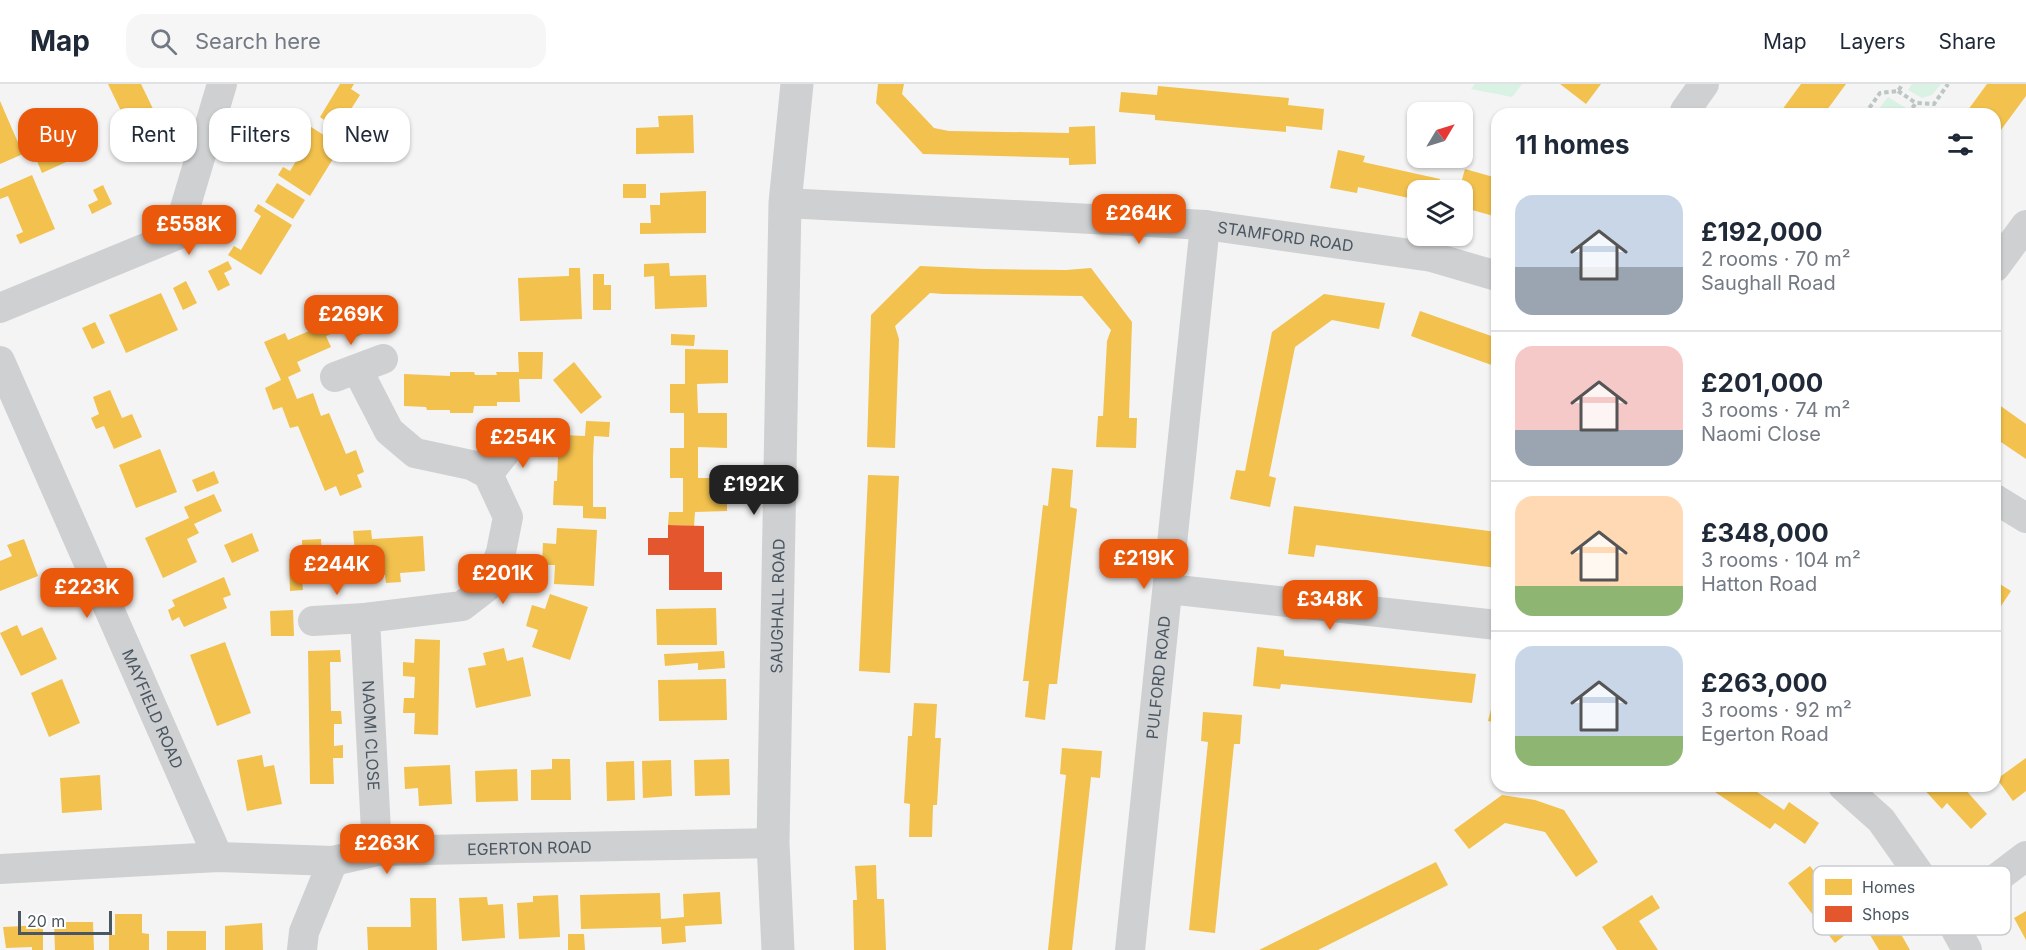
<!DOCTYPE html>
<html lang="en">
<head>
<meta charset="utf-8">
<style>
  :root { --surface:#fff; --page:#f6f6f7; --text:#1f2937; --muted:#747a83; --line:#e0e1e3; --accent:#ea580c }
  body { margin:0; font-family:Inter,sans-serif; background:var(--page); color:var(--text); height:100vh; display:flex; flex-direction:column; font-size:22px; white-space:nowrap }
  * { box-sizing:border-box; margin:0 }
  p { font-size:20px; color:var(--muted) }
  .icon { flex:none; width:33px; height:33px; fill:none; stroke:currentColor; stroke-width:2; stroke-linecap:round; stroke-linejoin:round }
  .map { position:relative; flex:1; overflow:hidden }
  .drawer { position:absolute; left:1491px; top:24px; width:510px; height:684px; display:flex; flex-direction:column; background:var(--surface); border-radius:18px; box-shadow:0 2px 4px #0004 }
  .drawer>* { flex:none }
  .top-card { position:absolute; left:18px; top:24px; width:570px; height:54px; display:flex; gap:12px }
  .needle { width:39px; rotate:52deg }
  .fabs { position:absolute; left:1407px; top:18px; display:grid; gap:12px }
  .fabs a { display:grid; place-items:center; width:66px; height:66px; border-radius:12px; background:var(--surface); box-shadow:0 2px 4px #0004; font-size:30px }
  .scale { position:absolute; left:18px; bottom:15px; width:94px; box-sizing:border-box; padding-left:6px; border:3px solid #4a5661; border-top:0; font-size:16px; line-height:21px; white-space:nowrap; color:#4a5661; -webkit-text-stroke:4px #fff; paint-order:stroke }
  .price { position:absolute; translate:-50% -51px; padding:0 14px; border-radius:12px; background:var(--accent); color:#fff; font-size:20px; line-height:39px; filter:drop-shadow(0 2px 3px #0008) }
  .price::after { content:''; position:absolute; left:50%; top:36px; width:18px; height:14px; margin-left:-9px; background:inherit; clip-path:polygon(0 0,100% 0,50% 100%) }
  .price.current { background:#222; color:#fff }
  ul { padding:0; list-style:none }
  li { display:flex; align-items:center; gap:18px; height:150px; padding:0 24px }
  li+li { border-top:2px solid var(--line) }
  li span { display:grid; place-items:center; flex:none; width:168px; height:120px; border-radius:18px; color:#555 }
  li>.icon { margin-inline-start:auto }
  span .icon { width:72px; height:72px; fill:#fffc; stroke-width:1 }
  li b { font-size:26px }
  h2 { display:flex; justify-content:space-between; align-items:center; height:72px; padding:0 24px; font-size:26px }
  .chip { padding:0 21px; border-radius:18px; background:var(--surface); box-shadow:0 2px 4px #0004; font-size:21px; line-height:54px }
  .chip.current { background:var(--accent); color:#fff }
  header { display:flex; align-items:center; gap:36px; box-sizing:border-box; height:84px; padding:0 30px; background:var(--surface); border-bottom:2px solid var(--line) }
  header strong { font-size:28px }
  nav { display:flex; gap:33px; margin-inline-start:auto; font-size:21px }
  .search { width:420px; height:54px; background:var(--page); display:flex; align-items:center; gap:15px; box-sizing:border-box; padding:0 21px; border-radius:18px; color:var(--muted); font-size:22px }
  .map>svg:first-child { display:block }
  .green { fill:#d9f2e3 }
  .homes { fill:#f2c14e }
  .shops { fill:#e4572e }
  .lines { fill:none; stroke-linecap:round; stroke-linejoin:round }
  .path { stroke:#bcc7c4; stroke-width:4; stroke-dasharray:4.5 3; stroke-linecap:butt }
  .minor { stroke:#ced0d2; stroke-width:30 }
  .tertiary { stroke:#ced0d2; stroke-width:33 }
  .labels { text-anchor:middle; stroke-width:6; stroke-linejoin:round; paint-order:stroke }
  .street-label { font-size:16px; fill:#4a5661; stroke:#fff }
  .key { fill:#fff; stroke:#c9ccd0; stroke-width:1.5 }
  .key-label { font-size:16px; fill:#4a5661 }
</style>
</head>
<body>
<header>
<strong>Map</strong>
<div class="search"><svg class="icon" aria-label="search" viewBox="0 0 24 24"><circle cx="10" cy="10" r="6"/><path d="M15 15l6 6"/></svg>Search here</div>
<nav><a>Map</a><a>Layers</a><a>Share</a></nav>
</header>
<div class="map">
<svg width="2026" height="866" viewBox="0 0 2026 866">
  <rect width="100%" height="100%" fill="#f4f4f4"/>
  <g class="green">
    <polygon points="1475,0 1522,0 1512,13 1471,5"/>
    <polygon points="1912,0 1941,0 1932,11 1922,14 1908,6"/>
    <polygon points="1888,13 1906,24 1901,30 1875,30"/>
  </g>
  <g class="homes">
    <polygon points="108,0 141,0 156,31 164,27 168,36 133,52"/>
    <polygon points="340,0 354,0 351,5 360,11 346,33 334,26 327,38 320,33"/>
    <polygon points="878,0 904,0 902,10 934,44 949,47 1069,49 1069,43 1095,42 1096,80 1069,81 1069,74 923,70 876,19"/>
    <polygon points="1560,0 1601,0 1586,20"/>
    <polygon points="1801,0 1846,0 1824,30 1779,30"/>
    <polygon points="1987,0 2026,0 2026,12 1995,54 1995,30 1965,30"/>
    <polygon points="1158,2 1289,14 1288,21 1324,25 1322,46 1286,42 1286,48 1188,39 1155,36 1155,31 1119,28 1121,8 1157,11"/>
    <polygon points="0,17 23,70 0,80"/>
    <polygon points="693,31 694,69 636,70 636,44 659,43 658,32"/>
    <polygon points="308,41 341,62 310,112 278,91 283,83 290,87 310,54 303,49"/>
    <polygon points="61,49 73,75 42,89 31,63"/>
    <polygon points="155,51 161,63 130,78 124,65"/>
    <polygon points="1338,66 1365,72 1363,78 1440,95 1438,106 1418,106 1418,116 1358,103 1357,109 1330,104"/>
    <polygon points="1465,85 1497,94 1497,133 1465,124 1469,110 1459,106"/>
    <polygon points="32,91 55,145 20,160 16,151 23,148 8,112 0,115 0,105"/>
    <polygon points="277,99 305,116 293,135 265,118"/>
    <rect x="623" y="100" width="23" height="14"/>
    <polygon points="103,101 112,120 92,130 88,121 98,116 93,106"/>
    <polygon points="706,107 706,149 640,150 640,139 651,139 650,121 660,121 660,109"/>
    <polygon points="258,120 292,141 261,191 228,171 234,162 241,166 261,132 254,127"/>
    <polygon points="228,177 232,185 224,189 230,201 218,207 208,187"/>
    <polygon points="669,179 670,192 706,191 707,223 655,225 654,192 644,193 644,180"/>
    <polygon points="920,182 984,185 1066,186 1091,184 1132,238 1129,334 1137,334 1136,364 1096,363 1098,332 1103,332 1107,257 1111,246 1082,212 943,210 930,209 895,242 899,255 895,364 867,363 871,231"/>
    <polygon points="569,184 580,184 582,235 520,237 518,194 569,192"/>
    <polygon points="593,190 604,190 604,201 611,201 611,226 593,226"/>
    <polygon points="186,197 197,219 183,226 173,204"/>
    <polygon points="161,209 178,246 126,269 109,231"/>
    <polygon points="1324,210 1385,219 1379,245 1332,236 1295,263 1269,392 1276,394 1270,423 1230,415 1236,386 1245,387 1272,248"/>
    <polygon points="385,215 395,234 356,253 350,242 326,252 331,263 297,278 301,287 288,293 297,315 313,309 321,332 329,329 346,370 356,366 364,388 357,391 362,403 340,412 336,402 325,407 298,342 290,344 282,323 273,326 265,304 281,296 264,258 285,249 288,256 323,241 318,229 341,219 348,233"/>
    <polygon points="1420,227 1497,254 1497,283 1411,252"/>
    <polygon points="95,238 105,259 92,265 82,244"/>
    <polygon points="671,250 695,251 694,262 671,261"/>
    <polygon points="685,265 728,266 728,299 697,300 698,329 727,329 727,364 698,363 698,394 727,394 727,427 695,428 694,442 668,441 669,428 683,428 683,394 670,394 670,364 684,364 684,329 670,329 670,300 685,300"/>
    <polygon points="518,268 543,268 542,295 519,295 520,318 497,318 497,322 474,322 473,329 450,329 450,326 427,326 426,323 404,322 404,290 450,292 450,288 474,288 475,291 497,291 496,288 519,288"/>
    <polygon points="574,278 602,313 581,330 553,296"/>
    <polygon points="110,306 122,334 132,330 142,353 114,365 104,342 96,345 91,334 99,330 93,313"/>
    <polygon points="1995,318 2026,340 2026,375 1995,354"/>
    <polygon points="586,337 610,338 609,353 594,352 593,374 593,423 606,423 606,435 583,434 583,422 553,421 554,397 557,397 558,372 562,372 563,351 585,352"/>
    <polygon points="160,365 177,408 136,424 119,381"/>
    <polygon points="1052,384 1073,386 1070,423 1077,425 1057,600 1049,600 1045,636 1025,633 1029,597 1023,597 1043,421 1048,422"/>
    <polygon points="214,387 219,399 197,408 192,396"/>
    <polygon points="868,391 899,392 890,589 859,587"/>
    <polygon points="214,410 222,427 194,440 199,449 187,455 197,478 163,494 145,454 189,434 184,423"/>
    <polygon points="1294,422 1497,448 1497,484 1316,461 1314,473 1288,470"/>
    <polygon points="557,444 597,446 594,502 554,500 555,481 542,481 543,459 556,460"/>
    <polygon points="371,446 372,455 423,452 425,487 400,489 401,498 386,499 385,491 366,492 366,500 351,500 350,493 302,497 303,506 290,507 289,475 302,474 302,456 321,455 322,472 355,469 353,447"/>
    <polygon points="252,449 259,467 232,479 224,461"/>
    <polygon points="24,455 38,492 0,507 0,477 12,472 7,461"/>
    <polygon points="224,493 231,511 223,514 227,524 184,543 179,533 172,537 168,526 175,522 172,516"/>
    <polygon points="1995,497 2011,507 1997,528 1995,527"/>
    <polygon points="550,510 588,523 570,576 532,563 538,546 526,542 532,521 545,525"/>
    <polygon points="716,524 717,561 657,561 656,525"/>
    <polygon points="293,526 294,552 271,552 270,527"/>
    <polygon points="17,541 22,552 42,543 57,575 21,592 0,549"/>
    <polygon points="415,555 440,556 438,651 414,650 415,629 403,629 404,614 414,614 415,593 403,592 403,578 414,579"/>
    <polygon points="225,558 251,629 217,642 190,571"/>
    <polygon points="1257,563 1284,566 1284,572 1476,590 1472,619 1281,600 1280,605 1253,602"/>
    <polygon points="504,564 507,577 523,573 531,612 476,624 468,584 486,581 483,569"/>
    <polygon points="340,566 341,578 330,578 331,627 341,627 342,640 334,640 334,662 343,661 343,674 333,674 334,700 310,700 308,567"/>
    <polygon points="724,567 725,584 698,586 698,579 665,582 664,570"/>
    <polygon points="62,595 80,639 49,653 31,609"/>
    <polygon points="726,595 727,636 659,637 658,596"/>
    <polygon points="1496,606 1497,606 1497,639 1488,637"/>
    <polygon points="914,619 937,620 935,654 941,654 937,721 933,721 932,753 909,753 910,720 904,719 908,652 912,652"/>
    <polygon points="1203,628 1242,631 1240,660 1234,660 1215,849 1189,846 1208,658 1201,657"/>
    <polygon points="1062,664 1102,667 1100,694 1091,693 1072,866 1048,866 1066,691 1060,690"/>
    <polygon points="262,671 264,683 274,681 282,720 247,727 237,676"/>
    <polygon points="2026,674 2026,707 2013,717 1997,695"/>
    <polygon points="552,675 570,675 571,716 531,716 531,686 552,685"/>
    <polygon points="729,675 730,711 695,712 694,676"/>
    <polygon points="671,676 672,712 643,714 642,677"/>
    <polygon points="634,677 635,716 607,717 606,678"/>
    <polygon points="450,681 452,720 419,722 418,704 405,705 404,683"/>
    <polygon points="517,685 518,717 476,718 475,687"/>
    <polygon points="100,691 102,726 62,729 60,694"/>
    <polygon points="1706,702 1748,702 1784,726 1789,718 1819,739 1805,760 1775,739 1770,745"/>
    <polygon points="1921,702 1966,702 1964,704 1987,730 1971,745 1947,719 1942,725"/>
    <polygon points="1502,711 1535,716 1564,726 1598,778 1576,793 1545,748 1505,739 1469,765 1454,746"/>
    <polygon points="1436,778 1448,801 1318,866 1259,866"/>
    <polygon points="876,781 877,815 884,815 886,866 854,866 853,816 857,816 855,782"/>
    <polygon points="1810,782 1856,842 1835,859 1788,799"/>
    <polygon points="720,808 722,840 685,842 686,858 662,860 661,843 581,845 580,811 660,809 661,835 684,833 683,810"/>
    <polygon points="558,811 560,853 519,855 517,819 533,818 533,812"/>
    <polygon points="1652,811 1660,824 1639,837 1658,866 1617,866 1602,843"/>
    <polygon points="487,813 488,821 503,820 505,854 462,857 459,814"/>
    <polygon points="410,814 436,814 437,866 368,866 367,843 411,843"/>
    <polygon points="2026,827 2026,856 2014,834"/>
    <polygon points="115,830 142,830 142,849 149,850 149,866 109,866 109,851 115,851"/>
    <polygon points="54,838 93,838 94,866 55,866"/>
    <polygon points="1894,838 1910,866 1879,866 1870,851"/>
    <polygon points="262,839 263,866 225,866 225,842"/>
    <polygon points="43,841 43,866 32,866 32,863 6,864 3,843"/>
    <rect x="167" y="847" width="39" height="19"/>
    <polygon points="568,850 584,850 585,866 568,866"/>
  </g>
  <polygon class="shops" points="668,441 704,442 704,488 722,488 722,506 669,506 669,471 648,471 648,454 668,454"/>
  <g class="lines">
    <g class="path">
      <polyline points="1898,7 1916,19"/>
      <polyline points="1865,30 1880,9 1898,7 1903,0"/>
      <polyline points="1908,30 1916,19 1934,20 1948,0"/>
    </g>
    <g class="minor">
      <polyline points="1685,27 1704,0"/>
      <path id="s1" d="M785,119L1205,141L1432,173L1497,192"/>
      <polyline points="1995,183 2026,141"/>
      <polyline points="0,224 177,151 222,0"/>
      <path id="s2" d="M0,277L218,773"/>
      <path id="s3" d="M357,285L389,347L415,369L471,381L488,390L508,433L501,468L488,502L462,522L365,534L377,767"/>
      <polyline points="335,293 383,275"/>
      <polyline points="488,390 520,350"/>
      <polyline points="1995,415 2026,434"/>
      <polyline points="1168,505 1497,541"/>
      <polyline points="313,537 365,534"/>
      <polyline points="1843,702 1881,736 1948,831 1967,866"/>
      <path id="s4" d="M0,785L218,773L333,777L377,767L773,759"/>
      <polyline points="1948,831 2026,772"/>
      <polyline points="302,866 304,848 333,777"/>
      <path id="s5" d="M1130,866L1205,141"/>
    </g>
    <path class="tertiary" id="s6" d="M778,866L773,759L785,119L797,0"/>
  </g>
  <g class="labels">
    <g class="street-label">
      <text dy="6" stroke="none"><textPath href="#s1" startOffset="502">STAMFORD ROAD</textPath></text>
      <text dy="6" stroke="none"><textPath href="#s6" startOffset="344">SAUGHALL ROAD</textPath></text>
      <text dy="6" stroke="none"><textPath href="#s5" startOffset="274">PULFORD ROAD</textPath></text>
      <text dy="6" stroke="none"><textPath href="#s2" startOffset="380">MAYFIELD ROAD</textPath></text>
      <text dy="6" stroke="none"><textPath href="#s3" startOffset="548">NAOMI CLOSE</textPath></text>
      <text dy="6" stroke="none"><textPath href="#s4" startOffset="531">EGERTON ROAD</textPath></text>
    </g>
  </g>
  <rect x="1813" y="782" width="198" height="69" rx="9" class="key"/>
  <rect x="1825" y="795" width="27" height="16" fill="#f2c14e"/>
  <rect x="1825" y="822" width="27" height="16" fill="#e4572e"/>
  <g class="key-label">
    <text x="1862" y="809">Homes</text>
    <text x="1862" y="836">Shops</text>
  </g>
</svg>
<div class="fabs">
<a><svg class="needle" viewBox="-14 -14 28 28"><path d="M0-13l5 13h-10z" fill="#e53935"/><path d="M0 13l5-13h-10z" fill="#747a83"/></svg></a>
<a><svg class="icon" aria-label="layers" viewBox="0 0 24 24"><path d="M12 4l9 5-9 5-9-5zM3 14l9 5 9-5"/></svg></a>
</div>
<div class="scale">20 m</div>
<b class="price" style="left:1139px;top:161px">£264K</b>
<b class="price" style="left:189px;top:172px">£558K</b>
<b class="price" style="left:351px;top:262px">£269K</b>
<b class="price" style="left:523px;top:385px">£254K</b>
<b class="price current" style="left:754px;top:432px">£192K</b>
<b class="price" style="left:1144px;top:506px">£219K</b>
<b class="price" style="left:337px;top:512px">£244K</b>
<b class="price" style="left:503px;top:521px">£201K</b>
<b class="price" style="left:87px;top:535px">£223K</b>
<b class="price" style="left:1330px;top:547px">£348K</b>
<b class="price" style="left:387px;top:791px">£263K</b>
<div class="top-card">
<a class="chip current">Buy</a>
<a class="chip">Rent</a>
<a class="chip">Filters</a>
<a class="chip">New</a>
</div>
<section class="drawer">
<h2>11 homes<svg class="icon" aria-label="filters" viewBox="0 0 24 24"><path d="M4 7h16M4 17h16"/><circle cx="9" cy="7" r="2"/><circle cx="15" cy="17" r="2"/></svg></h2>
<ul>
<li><span style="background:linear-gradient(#c9d6e8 60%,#9aa5b1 0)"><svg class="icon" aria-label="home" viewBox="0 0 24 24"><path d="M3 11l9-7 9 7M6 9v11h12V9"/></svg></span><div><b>£192,000</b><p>2 rooms · 70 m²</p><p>Saughall Road</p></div></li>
<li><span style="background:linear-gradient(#f6c9c9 70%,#9aa5b1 0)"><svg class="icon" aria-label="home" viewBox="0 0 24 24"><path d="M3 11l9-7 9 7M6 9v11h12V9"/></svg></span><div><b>£201,000</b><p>3 rooms · 74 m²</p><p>Naomi Close</p></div></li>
<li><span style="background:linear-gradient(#ffd9b3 75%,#8fb573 0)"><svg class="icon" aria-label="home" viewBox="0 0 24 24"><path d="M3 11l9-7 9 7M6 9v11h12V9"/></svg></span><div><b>£348,000</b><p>3 rooms · 104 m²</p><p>Hatton Road</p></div></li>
<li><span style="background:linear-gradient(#c9d6e8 75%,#8fb573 0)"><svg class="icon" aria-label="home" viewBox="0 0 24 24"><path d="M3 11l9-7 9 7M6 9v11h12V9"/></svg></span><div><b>£263,000</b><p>3 rooms · 92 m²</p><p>Egerton Road</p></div></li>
</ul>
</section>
</div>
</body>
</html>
